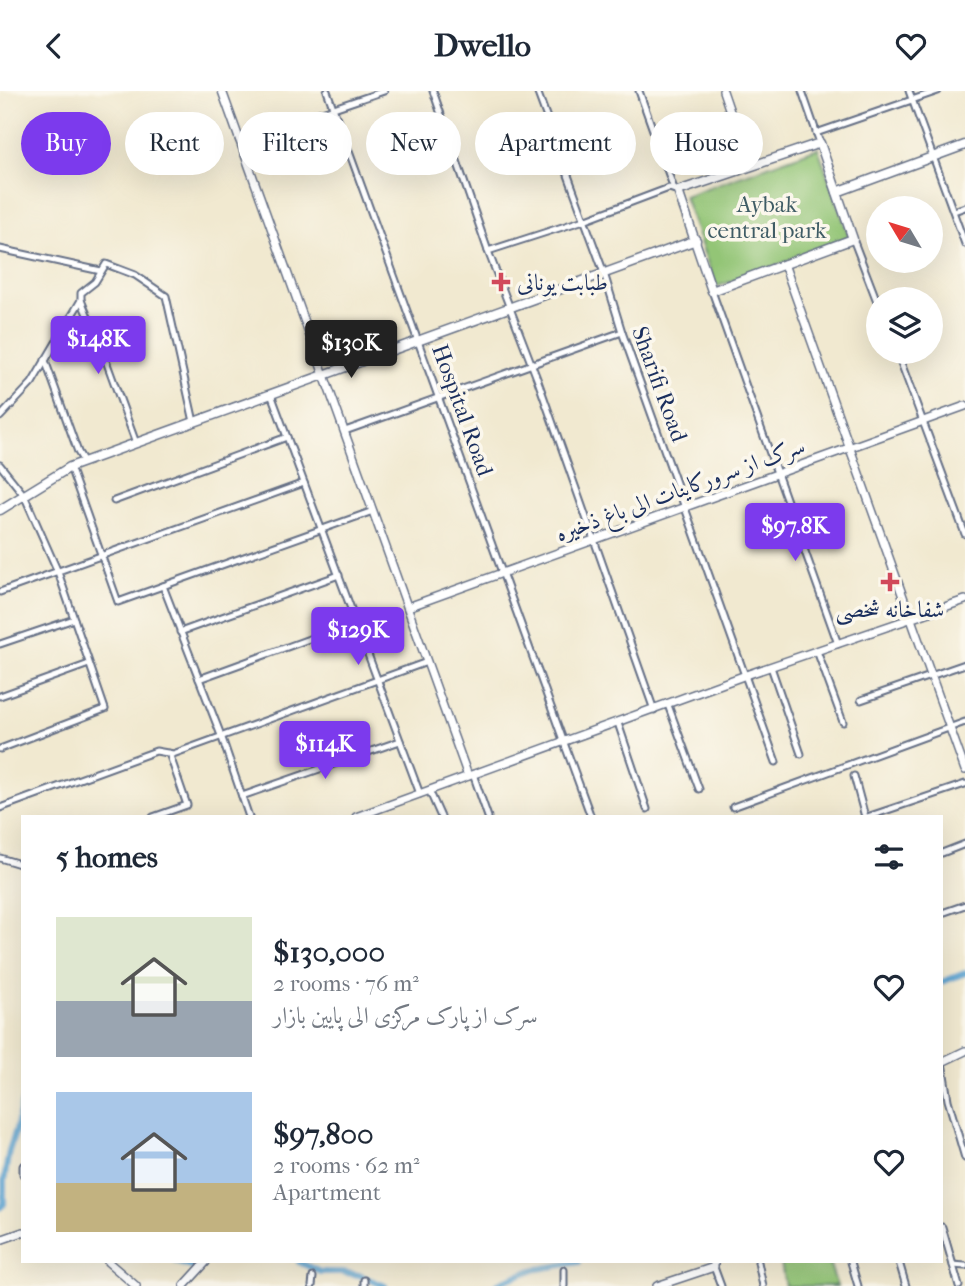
<!DOCTYPE html>
<html lang="en">
<head>
<meta charset="utf-8">
<style>
  :root { --surface:#fff; --page:#f2f2f3; --text:#1f2937; --muted:#747a83; --accent:#7c3aed }
  body { margin:0; font-family:"IM FELL French Canon",Amiri,serif; background:var(--page); color:var(--text); height:100vh; display:flex; flex-direction:column; font-size:26px; white-space:nowrap }
  * { box-sizing:border-box; margin:0 }
  p { font-size:23px; color:var(--muted) }
  .icon { flex:none; width:38px; height:38px; fill:none; stroke:currentColor; stroke-width:2; stroke-linecap:round; stroke-linejoin:round }
  .map { position:relative; flex:1; overflow:hidden }
  .side { position:absolute; left:21px; top:724px; width:922px; height:448px; display:flex; flex-direction:column; background:var(--surface); border-radius:0px; box-shadow:0 7px 28px #0002 }
  .side>* { flex:none }
  .top-card { position:absolute; left:21px; top:21px; width:924px; height:63px; display:flex; gap:14px }
  .needle { width:46px; rotate:308deg }
  .fabs { position:absolute; left:866px; top:105px; display:grid; gap:14px }
  .fabs a { display:grid; place-items:center; width:77px; height:77px; border-radius:50%; background:var(--surface); box-shadow:0 7px 28px #0002; font-size:35px }
  .price { position:absolute; translate:-50% -60px; padding:0 16px; border-radius:7px; background:var(--accent); color:#fff; font-size:23px; line-height:46px; filter:drop-shadow(0 2px 4px #0008) }
  .price::after { content:''; position:absolute; left:50%; top:42px; width:21px; height:16px; margin-left:-10px; background:inherit; clip-path:polygon(0 0,100% 0,50% 100%) }
  .price.active { background:#222; color:#fff }
  ul { padding:0; list-style:none }
  li { display:flex; align-items:center; gap:21px; height:175px; padding:0 35px }
  li span { display:grid; place-items:center; flex:none; width:196px; height:140px; border-radius:0px; color:#555 }
  li>.icon { margin-inline-start:auto }
  span .icon { width:84px; height:84px; fill:#fffc; stroke-width:1 }
  li b { font-size:30px }
  h2 { display:flex; justify-content:space-between; align-items:center; height:84px; padding:0 35px; font-size:30px }
  .tag { padding:0 24px; border-radius:32px; background:var(--surface); box-shadow:0 7px 28px #0002; font-size:24px; line-height:63px }
  .tag.active { background:var(--accent); color:#fff }
  header { display:flex; justify-content:space-between; align-items:center; height:91px; padding:0 35px; background:var(--surface); font-size:32px; font-weight:800 }
  .map>svg:first-child { display:block }
  .green { fill:#93c576; stroke:#577a6a; stroke-width:2 }
  .lines { fill:none; stroke-linecap:round; stroke-linejoin:round }
  .canal { stroke:#5aa3d1; stroke-width:6 }
  .minor-casing { stroke:#667086; stroke-width:9 }
  .tertiary-casing { stroke:#667086; stroke-width:10 }
  .secondary-casing { stroke:#667086; stroke-width:11 }
  .minor { stroke:#fff; stroke-width:5 }
  .tertiary { stroke:#fff; stroke-width:7 }
  .secondary { stroke:#fff; stroke-width:8 }
  .poi-dot { fill:#d1495b; stroke:#fbf7ec; stroke-width:2.5 }
  .labels { text-anchor:middle; stroke-width:7; stroke-linejoin:round; paint-order:stroke }
  .park-label { font-size:23px; fill:#3f5c65; stroke:#fbf7ec }
  .poi-label { font-size:23px; fill:#1b2f5e; stroke:#fbf7ec; text-anchor:start }
  .street-label { font-size:23px; fill:#1b2f5e; stroke:#fbf7ec }
</style>
</head>
<body>
<header><svg class="icon" aria-label="back" viewBox="0 0 24 24"><path d="M15 5l-7 7 7 7"/></svg>Dwello<svg class="icon" aria-label="heart" viewBox="0 0 24 24"><path d="M12 20l-8-8c-3-5 5-10 8-4 3-6 11-1 8 4z"/></svg></header>
<div class="map">
<svg width="965" height="1195" viewBox="0 0 965 1195">
  <rect width="100%" height="100%" fill="#fbf7ec"/>
  <filter id="ink" filterUnits="userSpaceOnUse"><feTurbulence type="fractalNoise" baseFrequency=".0143" numOctaves="2"/><feDisplacementMap in="SourceGraphic" scale="14" xChannelSelector="R" yChannelSelector="G"/><feConvolveMatrix kernelMatrix="1 2 1 2 8 2 1 2 1" color-interpolation-filters="sRGB"/></filter>
  <filter id="wash" filterUnits="userSpaceOnUse"><feTurbulence type="fractalNoise" baseFrequency=".00686" numOctaves="4" result="noise"/><feDisplacementMap in="SourceGraphic" scale="28" xChannelSelector="R" yChannelSelector="G"/><feGaussianBlur stdDeviation="1.57" result="paint"/><feColorMatrix in="noise" values="0 0 0 0 0 0 0 0 0 0 0 0 0 0 0 0 0 1.4 0 .05"/><feComposite in="paint" operator="in"/></filter>
  <g filter="url(#wash)">
    <rect width="100%" height="100%" fill="#f1e9d0"/>
    <g class="green">
      <polygon points="818,57 850,148 716,196 684,105"/>
      <polygon points="781,1171 829,1171 837,1195 785,1195"/>
    </g>
    <g class="lines">
      <g class="canal">
        <polyline points="942,891 965,882"/>
        <polyline points="0,1117 4,1113 4,1090 9,1060 16,1039 23,1007"/>
        <polyline points="176,1171 194,1177"/>
        <polyline points="299,1171 320,1181 342,1181 359,1184 385,1195"/>
        <polyline points="496,1195 498,1192 532,1179 579,1171"/>
      </g>
    </g>
  </g>
  <g filter="url(#ink)">
    <g class="lines">
      <defs>
        <g id="minor">
          <polyline points="327,0 591,726"/>
          <polyline points="433,0 488,160 538,290 654,619"/>
          <polyline points="537,0 604,182 622,241 776,671"/>
          <polyline points="639,0 674,98"/>
          <polyline points="802,0 820,52"/>
          <polyline points="909,0 965,153"/>
          <polyline points="816,42 938,0"/>
          <polyline points="239,49 384,0"/>
          <polyline points="954,120 965,116"/>
          <polyline points="853,148 878,213"/>
          <polyline points="0,158 101,180"/>
          <polyline points="488,160 584,129 669,97 678,100"/>
          <polyline points="712,200 838,553"/>
          <polyline points="81,209 105,267 136,352"/>
          <polyline points="897,261 965,443"/>
          <polyline points="45,269 78,361 84,371"/>
          <polyline points="271,303 420,703"/>
          <polyline points="0,326 32,292 81,209 81,202 95,191 106,173 135,184 166,205 194,331"/>
          <polyline points="345,340 622,241"/>
          <polyline points="0,374 24,404 58,481 105,618 0,658"/>
          <polyline points="70,376 118,511 373,420"/>
          <polyline points="114,410 287,346"/>
          <polyline points="163,495 222,647 249,726"/>
          <polyline points="0,501 304,392"/>
          <polyline points="180,541 339,484"/>
          <polyline points="0,553 74,528"/>
          <polyline points="817,560 843,631"/>
          <polyline points="771,576 801,663"/>
          <polyline points="199,588 356,531"/>
          <polyline points="0,605 89,573"/>
          <polyline points="861,609 965,573"/>
          <polyline points="668,614 699,698"/>
          <polyline points="618,632 647,718"/>
          <polyline points="473,683 488,726"/>
          <polyline points="854,685 865,726"/>
          <polyline points="429,699 441,726"/>
          <polyline points="242,705 400,650"/>
          <polyline points="733,716 965,631"/>
          <polyline points="0,717 156,660 173,663 427,571"/>
          <polyline points="153,726 187,714 169,662"/>
          <polyline points="867,726 965,693"/>
          <polyline points="942,762 965,753"/>
          <polyline points="0,767 23,774"/>
          <polyline points="942,822 965,814"/>
          <polyline points="942,971 948,1009 965,1067"/>
          <polyline points="23,1075 23,1083"/>
          <polyline points="942,1136 959,1195"/>
          <polyline points="758,1171 763,1195"/>
          <polyline points="851,1171 858,1195"/>
          <polyline points="899,1171 906,1195"/>
          <polyline points="953,1174 965,1175"/>
          <polyline points="714,1176 721,1195"/>
          <polyline points="564,1179 564,1195"/>
          <polyline points="312,1195 313,1186"/>
          <polyline points="364,1195 364,1189"/>
        </g>
        <g id="tertiary">
          <polyline points="222,0 468,685"/>
          <polyline points="723,0 749,76"/>
          <polyline points="784,173 965,679"/>
          <polyline points="408,516 965,315"/>
          <polyline points="356,726 746,584 965,509"/>
          <polyline points="942,971 965,960"/>
          <polyline points="0,1149 23,1141"/>
          <polyline points="108,1171 136,1195"/>
          <polyline points="184,1195 206,1171"/>
          <polyline points="657,1195 714,1176 714,1171"/>
        </g>
        <g id="secondary">
          <polygon points="820,52 853,148 712,200 678,100"/>
          <polyline points="837,101 965,54"/>
          <polyline points="0,419 70,376 696,149"/>
        </g>
      </defs>
      <use href="#minor" class="minor-casing"/>
      <use href="#tertiary" class="tertiary-casing"/>
      <use href="#secondary" class="secondary-casing"/>
      <use href="#minor" class="minor"/>
      <use href="#tertiary" class="tertiary"/>
      <use href="#secondary" class="secondary"/>
    </g>
  </g>
  <g class="poi-dot">
    <path d="M497.5 180.5h7v7h7v7h-7v7h-7v-7h-7v-7h7z"/>
    <path d="M886.5 480.5h7v7h7v7h-7v7h-7v-7h-7v-7h7z"/>
  </g>
  <g class="labels">
    <g class="park-label">
      <text x="767" y="121">Aybak<tspan x="767" dy="26">central park</tspan></text>
    </g>
    <g class="poi-label">
      <text x="517" y="199">طبابت یونانی</text>
      <text x="890" y="526" text-anchor="middle">شفاخانه شخصی</text>
    </g>
    <g class="street-label">
      <text transform="translate(660 293) rotate(70)" y="8">Sharifi Road</text>
      <text transform="translate(463 319) rotate(70)" y="8">Hospital Road</text>
      <text transform="translate(680 398) rotate(-20)" y="8">سرک از سرورکاینات الی باغ ذخیره</text>
    </g>
  </g>
</svg>
<div class="fabs">
<a><svg class="needle" viewBox="-14 -14 28 28"><path d="M0-13l5 13h-10z" fill="#e53935"/><path d="M0 13l5-13h-10z" fill="#747a83"/></svg></a>
<a><svg class="icon" aria-label="layers" viewBox="0 0 24 24"><path d="M12 4l9 5-9 5-9-5zM3 14l9 5 9-5"/></svg></a>
</div>
<b class="price" style="left:98px;top:285px">$148K</b>
<b class="price active" style="left:351px;top:289px">$130K</b>
<b class="price" style="left:795px;top:472px">$97.8K</b>
<b class="price" style="left:358px;top:576px">$129K</b>
<b class="price" style="left:325px;top:690px">$114K</b>
<div class="top-card">
<a class="tag active">Buy</a>
<a class="tag">Rent</a>
<a class="tag">Filters</a>
<a class="tag">New</a>
<a class="tag">Apartment</a>
<a class="tag">House</a>
</div>
<section class="side">
<h2>5 homes<svg class="icon" aria-label="filters" viewBox="0 0 24 24"><path d="M4 7h16M4 17h16"/><circle cx="9" cy="7" r="2"/><circle cx="15" cy="17" r="2"/></svg></h2>
<ul>
<li><span style="background:linear-gradient(#dfe7d0 60%,#9aa5b1 0)"><svg class="icon" aria-label="home" viewBox="0 0 24 24"><path d="M3 11l9-7 9 7M6 9v11h12V9"/></svg></span><div><b>$130,000</b><p>2 rooms · 76 m²</p><p>سرک از پارک مرکزی الی پایین بازار</p></div><svg class="icon" aria-label="heart" viewBox="0 0 24 24"><path d="M12 20l-8-8c-3-5 5-10 8-4 3-6 11-1 8 4z"/></svg></li>
<li><span style="background:linear-gradient(#a9c7e8 65%,#c2b280 0)"><svg class="icon" aria-label="home" viewBox="0 0 24 24"><path d="M3 11l9-7 9 7M6 9v11h12V9"/></svg></span><div><b>$97,800</b><p>2 rooms · 62 m²</p><p>Apartment</p></div><svg class="icon" aria-label="heart" viewBox="0 0 24 24"><path d="M12 20l-8-8c-3-5 5-10 8-4 3-6 11-1 8 4z"/></svg></li>
</ul>
</section>
</div>
</body>
</html>
